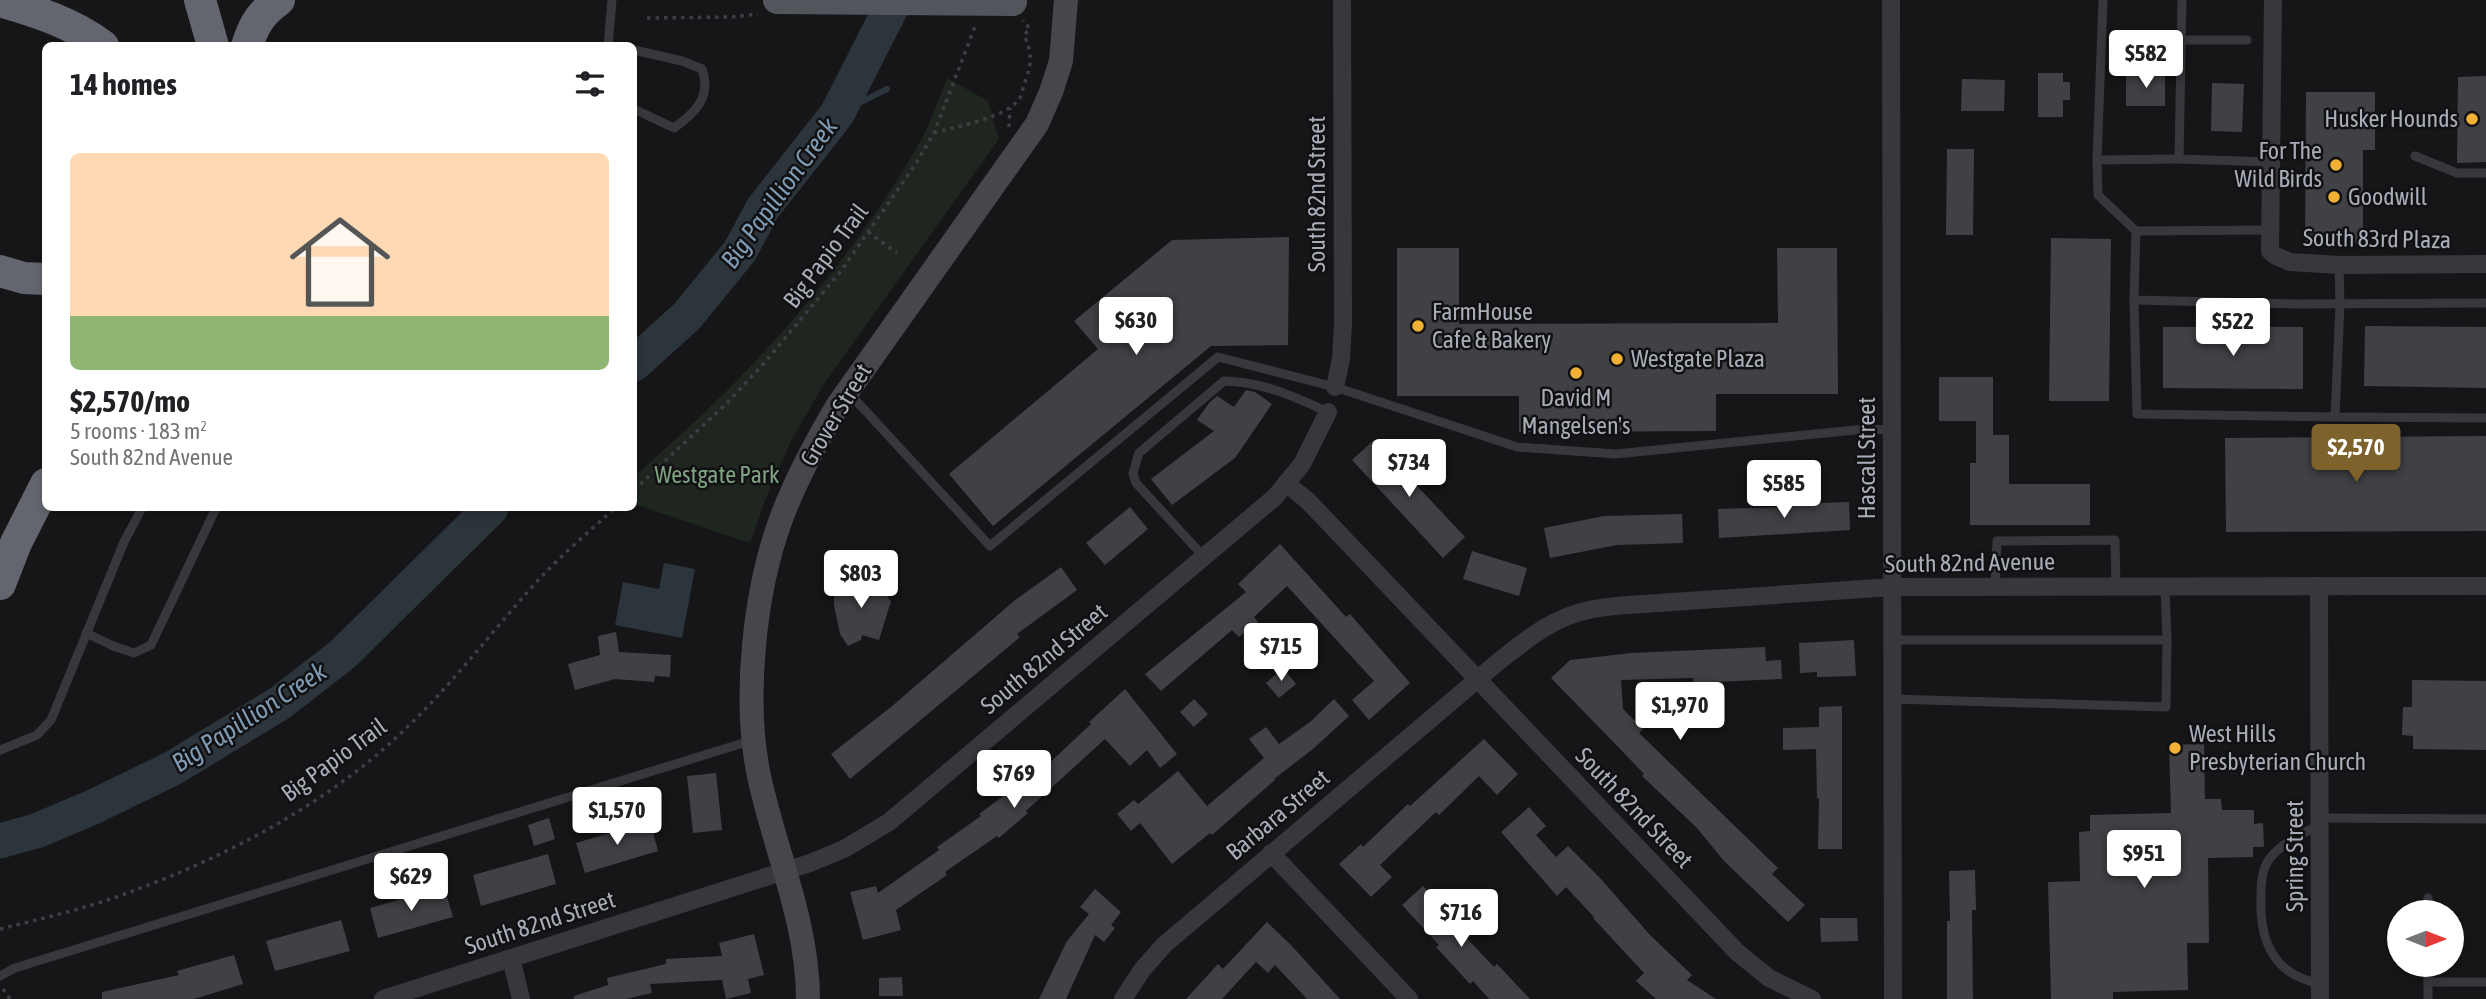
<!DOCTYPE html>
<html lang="en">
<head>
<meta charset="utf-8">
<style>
  :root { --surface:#fff; --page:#f2f2f2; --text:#202124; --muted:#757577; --accent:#7e622b }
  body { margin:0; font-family:"Asap Condensed",sans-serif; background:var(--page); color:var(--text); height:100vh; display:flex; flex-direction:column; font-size:26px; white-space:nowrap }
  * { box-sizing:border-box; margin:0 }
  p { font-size:23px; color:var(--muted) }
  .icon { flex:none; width:38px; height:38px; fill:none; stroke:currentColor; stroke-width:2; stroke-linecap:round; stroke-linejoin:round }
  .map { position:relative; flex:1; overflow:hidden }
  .sheet { position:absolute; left:42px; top:42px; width:595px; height:469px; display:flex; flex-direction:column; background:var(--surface); border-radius:10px; box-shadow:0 4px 10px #0003 }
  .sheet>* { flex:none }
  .needle { width:46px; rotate:90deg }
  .fabs { position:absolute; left:2387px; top:900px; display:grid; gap:14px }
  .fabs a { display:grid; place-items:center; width:77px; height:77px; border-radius:50%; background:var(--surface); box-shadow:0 4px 10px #0003; font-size:35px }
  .price { position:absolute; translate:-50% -60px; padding:0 16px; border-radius:7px; background:#fff; color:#222; font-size:23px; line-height:46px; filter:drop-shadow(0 2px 4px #0008) }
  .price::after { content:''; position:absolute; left:50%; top:42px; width:21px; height:16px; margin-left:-10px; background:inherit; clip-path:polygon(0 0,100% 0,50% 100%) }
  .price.current { background:var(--accent); color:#fff }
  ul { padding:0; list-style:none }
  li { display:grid; align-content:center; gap:14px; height:371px; padding:0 28px }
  li span { display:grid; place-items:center; height:217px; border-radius:10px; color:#555 }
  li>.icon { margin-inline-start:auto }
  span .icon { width:126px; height:126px; fill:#fffc; stroke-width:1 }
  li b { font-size:30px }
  h2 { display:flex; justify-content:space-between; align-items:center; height:84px; padding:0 28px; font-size:30px }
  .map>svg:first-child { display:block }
  .green { fill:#1e261f }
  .water { fill:#2c353c }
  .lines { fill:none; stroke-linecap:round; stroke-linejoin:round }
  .stream { stroke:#2c353c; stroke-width:6 }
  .river { stroke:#2c353c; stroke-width:35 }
  .building { fill:#404145 }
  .path { stroke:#3d3f44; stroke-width:3.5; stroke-dasharray:3.5 5; stroke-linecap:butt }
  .lane { stroke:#37383d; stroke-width:9 }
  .street { stroke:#37383d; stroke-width:18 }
  .secondary { stroke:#45474d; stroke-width:24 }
  .highway { stroke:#63666e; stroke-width:32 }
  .primary-bridge { stroke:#53555c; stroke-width:28 }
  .poi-dot { fill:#f2b134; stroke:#111113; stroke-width:2.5 }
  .labels { text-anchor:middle; stroke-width:5; stroke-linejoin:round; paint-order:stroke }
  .poi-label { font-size:24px; fill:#a8adb8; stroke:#111113; text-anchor:start }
  .street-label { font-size:24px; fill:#a8adb8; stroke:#111113 }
  .park-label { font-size:24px; fill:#7fa381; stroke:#111113 }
  .water-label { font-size:26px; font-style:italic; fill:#7f9bb3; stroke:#111113 }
</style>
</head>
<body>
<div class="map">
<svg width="2486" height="999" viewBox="0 0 2486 999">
  <rect width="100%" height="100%" fill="#161618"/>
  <path class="green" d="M947,78L988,101L999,139L824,384L791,441L766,498L750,543L634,504V476C741,385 840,277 912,156C927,132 937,104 947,78Z"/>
  <polygon class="water" points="664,563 695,569 682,638 615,625 623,582 659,589"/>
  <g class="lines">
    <polyline class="stream" points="837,114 887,89"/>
    <g class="river">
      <polyline points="634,364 687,316 740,251 763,208 837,114 895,0"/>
      <polyline points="0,841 36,831 93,807 173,768 280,703 343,654 491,508"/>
    </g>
  </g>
  <g class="building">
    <polygon points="2038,73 2063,73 2063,82 2070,82 2070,100 2063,100 2063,117 2038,117"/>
    <rect x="2126" y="74" width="39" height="32"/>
    <polygon points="2486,76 2486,162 2457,163 2458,77"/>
    <polygon points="1962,79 2005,80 2004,111 1961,111"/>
    <polygon points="2212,83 2244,84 2242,132 2211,131"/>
    <polygon points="2306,92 2375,92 2375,150 2363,150 2363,244 2305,244"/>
    <polygon points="1947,149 1974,149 1973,235 1946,235"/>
    <polygon points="1289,237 1288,345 1211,346 993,526 949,474 1098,349 1074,321 1172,240"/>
    <polygon points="2051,238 2111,239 2109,401 2049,401"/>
    <polygon points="1397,248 1459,248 1459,324 1778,323 1777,248 1837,248 1838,394 1716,394 1716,431 1519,432 1519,396 1397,396"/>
    <polygon points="2365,326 2486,327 2486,388 2364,386"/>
    <polygon points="2163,327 2303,327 2303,389 2163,388"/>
    <polygon points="1939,377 1993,377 1993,435 2009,435 2009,484 2090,484 2090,525 1970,525 1970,463 1976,463 1976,421 1939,421"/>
    <polygon points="1246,390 1255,392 1272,404 1235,458 1172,505 1151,479 1214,431 1197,420 1209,403 1217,396 1234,407"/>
    <polygon points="2486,436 2486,531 2226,532 2225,438"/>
    <polygon points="1374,440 1465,537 1443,558 1352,460"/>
    <polygon points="1849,502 1850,530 1719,538 1718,509 1793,507 1793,504"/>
    <polygon points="1130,507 1148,529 1105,565 1086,543"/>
    <polygon points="1682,514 1683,543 1617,545 1550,558 1544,528 1604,516"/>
    <polygon points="1280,544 1346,617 1350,614 1410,683 1369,720 1352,700 1374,681 1287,586 1254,617 1258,622 1239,637 1232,630 1161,691 1145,674 1246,592 1238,584"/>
    <polygon points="1472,551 1527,568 1519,596 1463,579"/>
    <polygon points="1061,567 1077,590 1017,634 1020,637 850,779 831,754 891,707 1014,601"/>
    <polygon points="855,574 868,574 891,601 879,640 862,635 861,640 848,646 840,634 834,605 834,593 835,590 851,591 852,577 855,577"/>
    <polygon points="616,632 619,652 671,655 670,677 655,676 654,682 615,679 575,690 568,664 600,655 598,636"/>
    <polygon points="1854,640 1856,676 1817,677 1817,672 1800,673 1799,643"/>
    <polygon points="1765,647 1766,661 1781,660 1782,679 1716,682 1716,694 1694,694 1693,678 1621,680 1623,709 1643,729 1639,733 1778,868 1772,874 1805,905 1788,922 1724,861 1697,828 1642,776 1644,774 1625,754 1551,678 1570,660 1632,653"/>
    <polygon points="1283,668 1296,684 1279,698 1266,683"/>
    <polygon points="2412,680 2486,681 2486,750 2413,749 2413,736 2402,735 2403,707 2412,707"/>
    <polygon points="1125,689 1177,754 1160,768 1147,750 1130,766 1105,739 1026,811 1028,813 999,838 997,836 945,872 947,875 896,910 901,930 863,940 850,892 876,886 878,893 939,850 937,847 981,816 979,814 1010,791 1039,763 1044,768 1091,724 1089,722"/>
    <polygon points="1194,699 1208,714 1194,727 1180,712"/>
    <polygon points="1334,699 1349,716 1313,749 1274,779 1275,780 1212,835 1210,833 1172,864 1140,823 1131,831 1117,814 1134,800 1138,804 1178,771 1207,806 1264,758 1249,739 1266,727 1279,744 1310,722"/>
    <polygon points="1842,706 1842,849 1818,849 1819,798 1817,798 1816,749 1783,750 1783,728 1819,727 1819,707"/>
    <polygon points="1484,739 1518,774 1497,795 1479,776 1439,815 1436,812 1380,865 1392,877 1371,897 1339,864 1361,844 1363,847 1408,804 1410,806"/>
    <polygon points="2204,744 2205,799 2221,799 2222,810 2254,810 2254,824 2263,823 2264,847 2253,847 2253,857 2208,858 2209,943 2187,943 2188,990 2113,992 2113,999 2051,999 2048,882 2080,881 2079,832 2090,831 2090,815 2171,813 2169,745"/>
    <polygon points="716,773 722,830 693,833 687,776"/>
    <polygon points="1529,807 1546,826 1536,835 1556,857 1568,846 1600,878 1650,935 1692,975 1687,980 1716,999 1656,999 1636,981 1644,973 1593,918 1594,917 1566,887 1557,896 1501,832"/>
    <polygon points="549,818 555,839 534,846 528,825"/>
    <polygon points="650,821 658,851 585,873 576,843"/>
    <polygon points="548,854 556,884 481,906 473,875"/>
    <polygon points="1975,870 1976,910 1972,910 1973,999 1947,999 1947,921 1950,921 1949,871"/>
    <polygon points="1423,886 1457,922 1454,925 1494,967 1497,964 1530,999 1489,999 1473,981 1470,984 1436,947 1439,945 1402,905"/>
    <polygon points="444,887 453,917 378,938 370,908"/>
    <polygon points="1095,889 1121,912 1111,925 1115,928 1104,942 1095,935 1066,999 1039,999 1067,941 1089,914 1080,907"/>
    <polygon points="1820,918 1857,918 1858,941 1821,942"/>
    <polygon points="341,920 350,951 275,971 266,941"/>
    <polygon points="1267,922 1291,945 1340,999 1307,999 1275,965 1268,973 1256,962 1222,999 1186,999 1218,964 1223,969"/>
    <polygon points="754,934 764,975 748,979 751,993 726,999 722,980 650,984 652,993 626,999 574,999 574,996 608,985 607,978 666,964 666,959 722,956 719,943"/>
    <polygon points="234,955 243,984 194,999 102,999 102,992 179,975 177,971"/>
    <polygon points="902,977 903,996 879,996 879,978"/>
  </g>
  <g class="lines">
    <g class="path">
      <polyline points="647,18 731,17 758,14"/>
      <polyline points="1009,127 1010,108"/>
      <path d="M934,133C957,126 1007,118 1020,98C1022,93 1023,87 1025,82C1032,64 1032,53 1024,35L1030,29L1023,20"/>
      <polyline points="868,232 897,253"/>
      <polyline points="634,490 726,404 766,361 841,271 915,165 934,133 976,24"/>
      <path d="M0,929C41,919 83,909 122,895C218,861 326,805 400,734C445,692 483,643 524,596C551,564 584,536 615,508"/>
      <polyline points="3,989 10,999"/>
    </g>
    <g class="lane">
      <polyline points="2103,0 2097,160 2179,159"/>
      <polyline points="2182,0 2179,159 2271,162"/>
      <polyline points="2181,40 2247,40"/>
      <polyline points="608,46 612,0"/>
      <path d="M634,50L682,61L702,69C712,97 695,113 674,128L634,109"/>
      <polyline points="2415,156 2457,173 2486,173"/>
      <polyline points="2097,160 2098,195 2136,231 2270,230"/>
      <polyline points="2136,231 2134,300 2298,304 2486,303"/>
      <polyline points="2339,265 2340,304 2335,417 2486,418"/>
      <polyline points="2134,300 2137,414 2335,417"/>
      <polyline points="850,394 990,546 1218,357 1335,387 1517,447 1616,454 1865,429 1891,430"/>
      <path d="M1204,557L1136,483L1133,473L1139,453L1224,381C1264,382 1292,396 1328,412"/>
      <polyline points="1995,587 1997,541 2115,540 2116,587"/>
      <polyline points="86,633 113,646 134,653 151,645 216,508"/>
      <polyline points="1893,640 2167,640 2165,587"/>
      <polyline points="1893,699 2166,707 2167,640"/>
      <polyline points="0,750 37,735 51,720 124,542 142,508"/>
      <polyline points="2320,818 2486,819"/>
      <path d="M2320,825C2301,834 2283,842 2270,858C2261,870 2261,885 2261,899C2260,926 2266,956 2290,972C2298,978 2310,981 2320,985"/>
      <polyline points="2428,898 2428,912"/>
      <polyline points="2428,964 2428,982"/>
      <polyline points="0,976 15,968 753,740"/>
      <polyline points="2428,999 2428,982 2486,982"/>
    </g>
    <g class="street">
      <polyline points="1891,0 1893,999"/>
      <polyline points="2273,0 2270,251 2276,256 2290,262 2339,265 2486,264"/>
      <polyline points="1335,387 1341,359 1343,324 1342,0"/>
      <polyline points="1286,483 1308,501 1737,952 1769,978 1812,999"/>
      <polyline points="2319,586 2320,999"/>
      <polyline points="1271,853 1409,999"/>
      <polyline points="511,958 521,999"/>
      <polyline points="383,999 810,863 844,849 889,822 1275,497 1302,464 1328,412"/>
      <path d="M1123,999L1142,970L1164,945L1498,662C1526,640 1553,617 1589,610C1601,607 1615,606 1628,605L1893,587L2486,586"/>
    </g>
    <path class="secondary" d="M808,999C808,922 775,851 759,776C743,700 754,593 781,519C796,479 816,442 838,405L1037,124L1051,92L1061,61L1066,0"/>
    <g class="highway">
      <polyline points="200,0 213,46"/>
      <path d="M0,1C35,11 73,23 103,46"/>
      <path d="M247,46C254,24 261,13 279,0"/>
      <polyline points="0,271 24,278 46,279"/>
      <polyline points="0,584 16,543 46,484"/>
    </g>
    <polyline class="primary-bridge" points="777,0 1013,2"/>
  </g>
  <g class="poi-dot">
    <circle cx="2472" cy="119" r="7"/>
    <circle cx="2336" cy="165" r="7"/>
    <circle cx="2334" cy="197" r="7"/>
    <circle cx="1418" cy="326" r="7"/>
    <circle cx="1617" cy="359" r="7"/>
    <circle cx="1576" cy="373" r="7"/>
    <circle cx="2175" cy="748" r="7"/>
  </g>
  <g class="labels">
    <g class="poi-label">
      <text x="2458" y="127" text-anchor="end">Husker Hounds</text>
      <text x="2322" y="159" text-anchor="end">For The<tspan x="2322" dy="28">Wild Birds</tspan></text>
      <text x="2348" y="205">Goodwill</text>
      <text x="1432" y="320">FarmHouse<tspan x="1432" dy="28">Cafe &amp; Bakery</tspan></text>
      <text x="1631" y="367">Westgate Plaza</text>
      <text x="1576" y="406" text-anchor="middle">David M<tspan x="1576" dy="28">Mangelsen's</tspan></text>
      <text x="2189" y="742">West Hills<tspan x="2189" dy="28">Presbyterian Church</tspan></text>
    </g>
    <g class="street-label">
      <text transform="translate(1317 194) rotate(-90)" y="8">South 82nd Street</text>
      <text transform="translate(2377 239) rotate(1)" y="8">South 83rd Plaza</text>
      <text transform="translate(826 256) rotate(-53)" y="8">Big Papio Trail</text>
      <text transform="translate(836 415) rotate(-59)" y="8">Grover Street</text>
      <text transform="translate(1867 458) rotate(-90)" y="8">Hascall Street</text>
      <text transform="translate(1970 563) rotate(-1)" y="8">South 82nd Avenue</text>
      <text transform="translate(1044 659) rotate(-40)" y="8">South 82nd Street</text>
      <text transform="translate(334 760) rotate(-36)" y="8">Big Papio Trail</text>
      <text transform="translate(1634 808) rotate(46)" y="8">South 82nd Street</text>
      <text transform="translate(1278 815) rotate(-40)" y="8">Barbara Street</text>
      <text transform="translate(2295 856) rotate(-90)" y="8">Spring Street</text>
      <text transform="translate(540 923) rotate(-18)" y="8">South 82nd Street</text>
    </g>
    <g class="park-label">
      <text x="717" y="483">Westgate Park</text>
    </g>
    <g class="water-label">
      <text transform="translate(779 193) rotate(-54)" y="9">Big Papillion Creek</text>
      <text transform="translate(249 717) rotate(-33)" y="9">Big Papillion Creek</text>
    </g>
  </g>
</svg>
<div class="fabs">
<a><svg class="needle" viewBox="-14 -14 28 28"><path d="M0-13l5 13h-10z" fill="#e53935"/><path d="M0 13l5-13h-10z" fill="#757577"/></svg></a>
</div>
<b class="price" style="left:2146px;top:90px">$582</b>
<b class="price" style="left:1136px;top:357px">$630</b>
<b class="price" style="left:2233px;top:358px">$522</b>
<b class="price current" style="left:2356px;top:484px">$2,570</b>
<b class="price" style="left:1409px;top:499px">$734</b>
<b class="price" style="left:1784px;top:520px">$585</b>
<b class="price" style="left:861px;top:610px">$803</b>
<b class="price" style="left:1281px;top:683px">$715</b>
<b class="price" style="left:1680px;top:742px">$1,970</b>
<b class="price" style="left:1014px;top:810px">$769</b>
<b class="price" style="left:617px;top:847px">$1,570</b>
<b class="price" style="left:2144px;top:890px">$951</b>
<b class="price" style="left:411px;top:913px">$629</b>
<b class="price" style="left:1461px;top:949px">$716</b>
<section class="sheet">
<h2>14 homes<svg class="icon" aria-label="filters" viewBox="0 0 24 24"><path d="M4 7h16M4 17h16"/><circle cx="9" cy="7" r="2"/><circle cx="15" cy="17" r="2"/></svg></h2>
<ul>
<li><span style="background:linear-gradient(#ffd9b3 75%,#8fb573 0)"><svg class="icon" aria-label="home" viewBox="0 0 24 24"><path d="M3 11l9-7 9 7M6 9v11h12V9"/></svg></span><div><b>$2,570/mo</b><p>5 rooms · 183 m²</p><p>South 82nd Avenue</p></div></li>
</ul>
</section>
</div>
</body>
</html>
